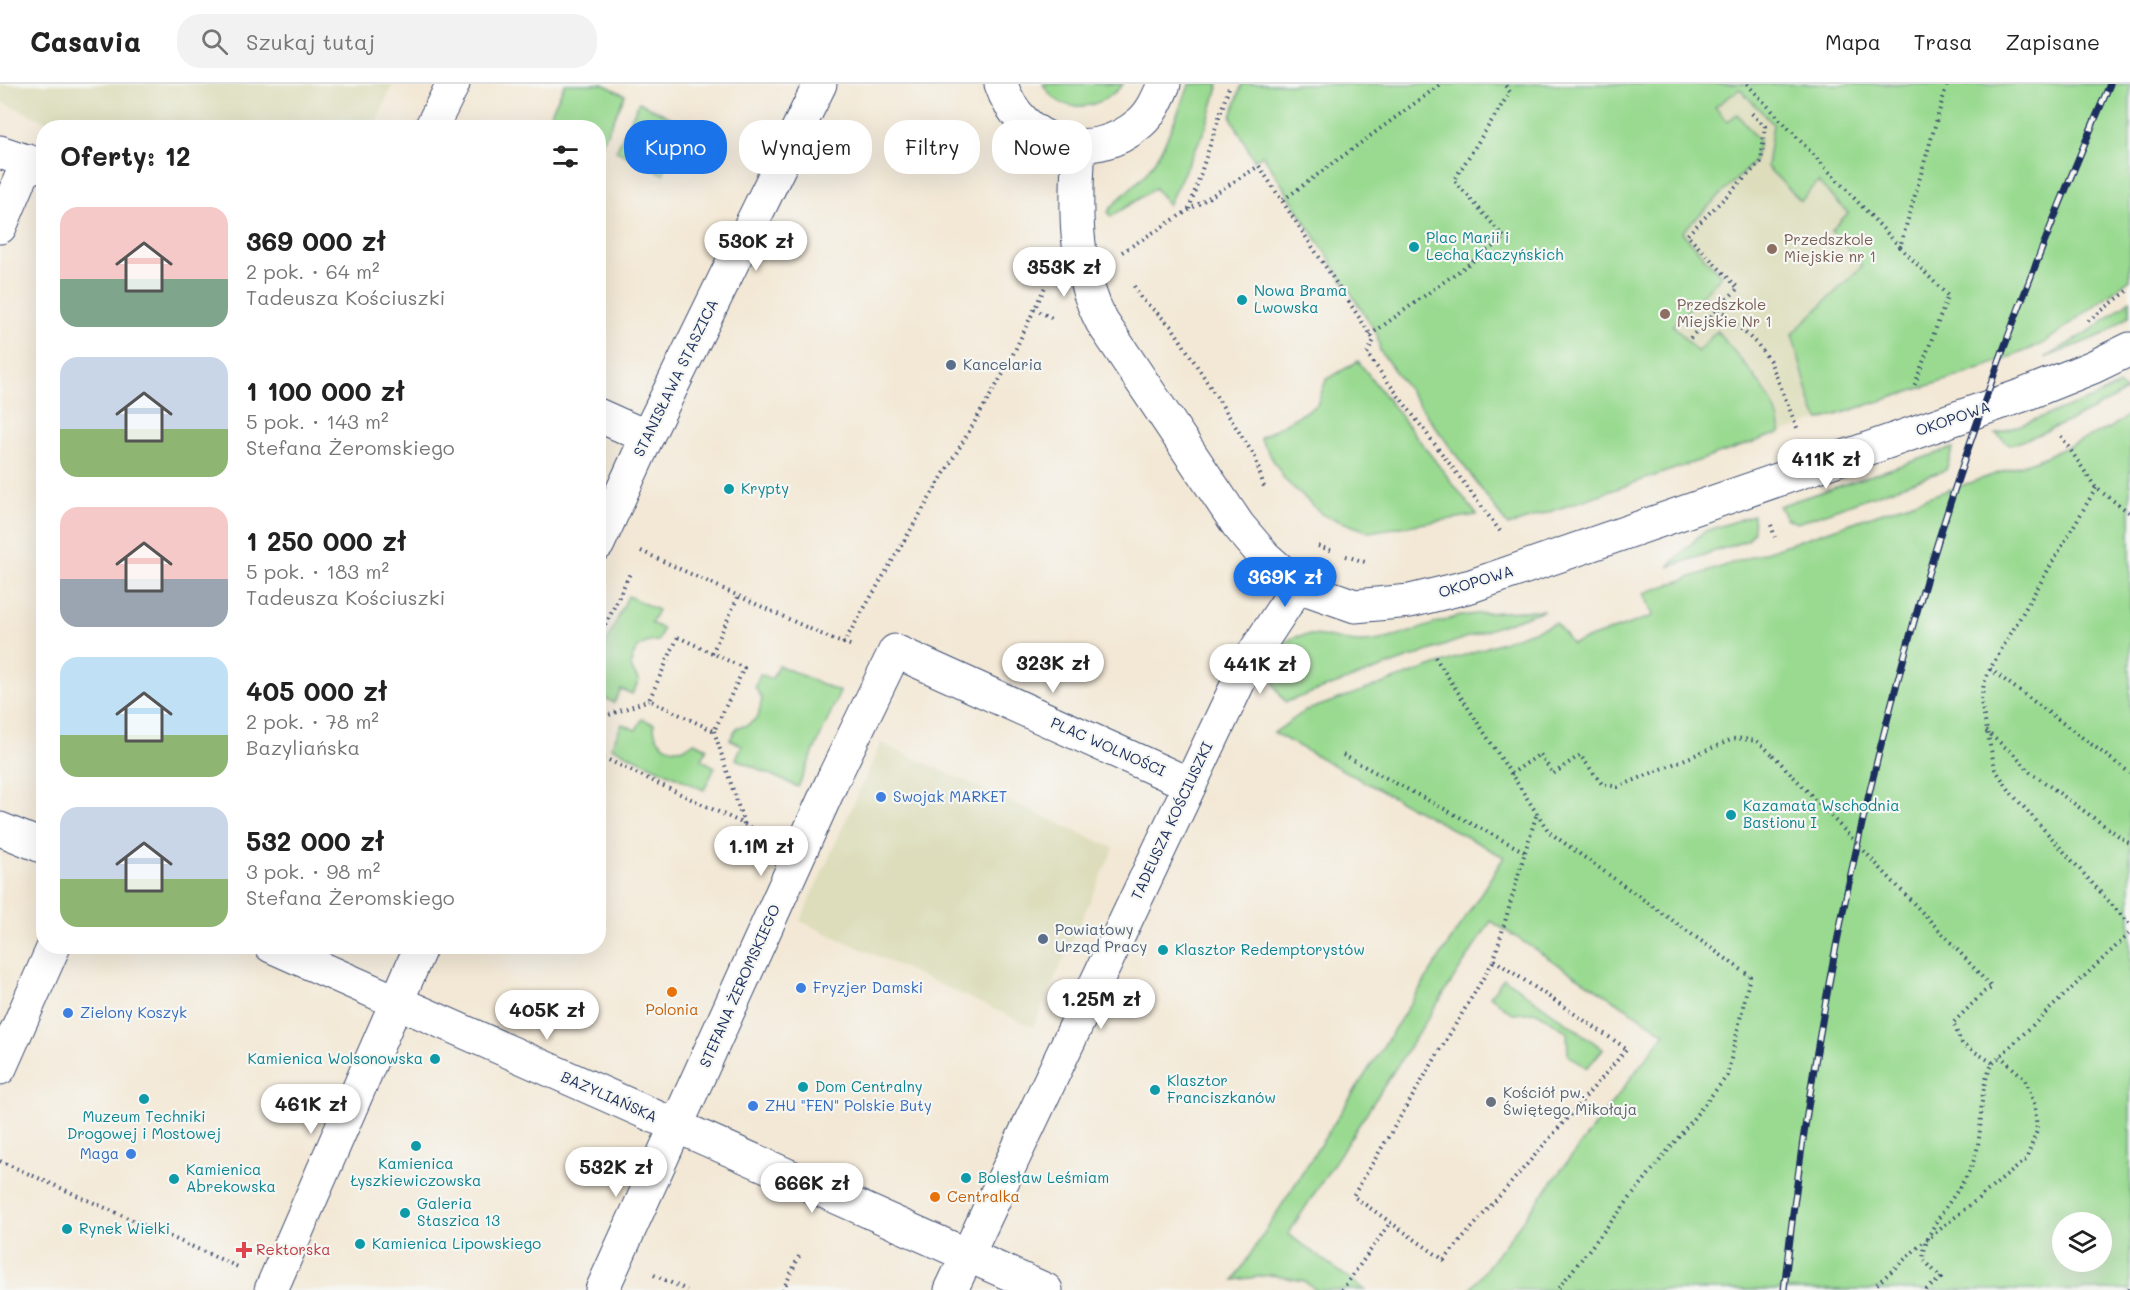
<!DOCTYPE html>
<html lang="pl">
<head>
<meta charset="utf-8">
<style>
  :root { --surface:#fff; --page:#f2f2f2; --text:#222; --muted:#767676; --line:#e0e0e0; --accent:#1a73e8 }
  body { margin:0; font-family:Mali,sans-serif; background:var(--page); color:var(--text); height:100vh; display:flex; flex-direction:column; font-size:22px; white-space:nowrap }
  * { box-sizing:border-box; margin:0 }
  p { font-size:20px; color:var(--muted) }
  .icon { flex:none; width:33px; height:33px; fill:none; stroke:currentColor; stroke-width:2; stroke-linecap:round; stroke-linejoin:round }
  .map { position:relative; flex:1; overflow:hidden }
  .sheet { position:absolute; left:36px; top:36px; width:570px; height:834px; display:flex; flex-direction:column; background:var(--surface); border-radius:24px; box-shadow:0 6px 24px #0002 }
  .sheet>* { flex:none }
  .hud { position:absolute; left:624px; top:36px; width:570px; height:54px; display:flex; gap:12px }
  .buttons { position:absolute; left:2052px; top:1128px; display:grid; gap:12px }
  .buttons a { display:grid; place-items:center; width:60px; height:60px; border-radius:50%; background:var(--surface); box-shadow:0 6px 24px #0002; font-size:30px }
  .price { position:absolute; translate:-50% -51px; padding:0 14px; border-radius:21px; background:#fff; color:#222; font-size:20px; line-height:39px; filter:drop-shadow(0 2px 3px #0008) }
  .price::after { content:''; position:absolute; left:50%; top:36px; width:18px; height:14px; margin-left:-9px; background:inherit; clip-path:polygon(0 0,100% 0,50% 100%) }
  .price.on { background:var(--accent); color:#fff }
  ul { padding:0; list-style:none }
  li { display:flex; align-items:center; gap:18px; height:150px; padding:0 24px }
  li span { display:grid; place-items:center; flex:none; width:168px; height:120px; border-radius:18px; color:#555 }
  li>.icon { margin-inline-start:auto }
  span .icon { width:72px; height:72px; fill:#fffc; stroke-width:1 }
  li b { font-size:26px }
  h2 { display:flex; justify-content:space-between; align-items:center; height:72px; padding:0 24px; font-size:26px }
  .pill { padding:0 21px; border-radius:24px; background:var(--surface); box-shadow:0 6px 24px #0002; font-size:21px; line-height:54px }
  .pill.on { background:var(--accent); color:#fff }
  header { display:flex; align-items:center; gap:36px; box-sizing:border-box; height:84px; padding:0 30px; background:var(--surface); border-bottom:2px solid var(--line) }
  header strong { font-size:28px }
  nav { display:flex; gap:33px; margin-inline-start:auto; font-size:21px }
  .search { width:420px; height:54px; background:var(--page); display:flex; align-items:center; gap:15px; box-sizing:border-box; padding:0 21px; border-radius:24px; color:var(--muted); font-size:22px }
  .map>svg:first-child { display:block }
  .built { fill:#ddddbc }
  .green { fill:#99da90; stroke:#5a8477; stroke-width:1.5; fill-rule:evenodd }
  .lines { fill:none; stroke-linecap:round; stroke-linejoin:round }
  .street-casing { stroke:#3b4b70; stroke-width:35 }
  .path { stroke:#3b4b70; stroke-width:4; stroke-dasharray:1.5 4.5; stroke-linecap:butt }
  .street { stroke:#fff; stroke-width:33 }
  .rail-casing { stroke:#1b2f5e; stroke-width:7 }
  .rail { stroke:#f6f6f2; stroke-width:4.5; stroke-dasharray:14; stroke-linecap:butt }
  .path-bridge { stroke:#3b4b70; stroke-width:4; stroke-dasharray:1.5 4.5; stroke-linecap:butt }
  .culture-dot { fill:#0f9aa8; stroke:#f6f6f2; stroke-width:2 }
  .education-dot { fill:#8d6e63; stroke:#f6f6f2; stroke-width:2 }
  .service-dot { fill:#5c6f8a; stroke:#f6f6f2; stroke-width:2 }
  .shop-dot { fill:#3f7fe0; stroke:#f6f6f2; stroke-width:2 }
  .food-dot { fill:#e8710a; stroke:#f6f6f2; stroke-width:2 }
  .worship-dot { fill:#6b7280; stroke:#f6f6f2; stroke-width:2 }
  .health-dot { fill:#e0444e; stroke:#f6f6f2; stroke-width:2 }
  .labels { text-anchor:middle; stroke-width:4.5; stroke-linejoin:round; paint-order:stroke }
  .culture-label { font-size:15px; fill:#0d838f; stroke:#f6f6f2; text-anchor:start }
  .education-label { font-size:15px; fill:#785e54; stroke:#f6f6f2; text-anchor:start }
  .service-label { font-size:15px; fill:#4e5e75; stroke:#f6f6f2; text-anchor:start }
  .street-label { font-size:15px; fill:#1b2f5e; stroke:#f6f6f2 }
  .shop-label { font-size:15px; fill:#366cbe; stroke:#f6f6f2; text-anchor:start }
  .food-label { font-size:15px; fill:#c56008; stroke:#f6f6f2 }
  .worship-label { font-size:15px; fill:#5b616d; stroke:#f6f6f2; text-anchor:start }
  .health-label { font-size:15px; fill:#be3a42; stroke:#f6f6f2; text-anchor:start }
</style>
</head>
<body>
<header>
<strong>Casavia</strong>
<div class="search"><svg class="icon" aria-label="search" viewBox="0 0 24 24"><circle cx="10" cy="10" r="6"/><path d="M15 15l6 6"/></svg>Szukaj tutaj</div>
<nav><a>Mapa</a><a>Trasa</a><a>Zapisane</a></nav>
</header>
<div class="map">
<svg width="2130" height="1206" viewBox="0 0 2130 1206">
  <rect width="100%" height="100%" fill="#f6f6f2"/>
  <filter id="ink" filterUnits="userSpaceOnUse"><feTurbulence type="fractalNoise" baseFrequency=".0167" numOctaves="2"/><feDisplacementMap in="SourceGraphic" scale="12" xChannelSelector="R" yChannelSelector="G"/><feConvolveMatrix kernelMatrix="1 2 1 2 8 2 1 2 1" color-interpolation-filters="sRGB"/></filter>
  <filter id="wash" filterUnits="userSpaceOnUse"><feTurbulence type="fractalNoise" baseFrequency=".008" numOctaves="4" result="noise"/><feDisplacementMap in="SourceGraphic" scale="24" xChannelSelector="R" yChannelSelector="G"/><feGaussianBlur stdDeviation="1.35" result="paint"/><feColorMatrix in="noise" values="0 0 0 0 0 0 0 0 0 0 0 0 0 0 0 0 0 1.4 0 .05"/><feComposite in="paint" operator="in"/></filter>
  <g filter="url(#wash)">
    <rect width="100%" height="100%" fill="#f3e8d5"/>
    <g class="built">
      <polygon points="0,0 393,0 374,44 57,43 0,17"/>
      <polygon points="1740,5 1932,210 1892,311 1508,442 1380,267 1377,250"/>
      <polygon points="881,659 1114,764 1033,943 800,837"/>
    </g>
    <g class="green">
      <polygon points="565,0 603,0 625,11 602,60 599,58 598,44 544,43"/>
      <path d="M1043,0H1123C1103,24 1061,35 1043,0Z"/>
      <path d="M1190,0H1219L1206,43L1168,121L1155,104L1111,133L1108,128C1118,112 1135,104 1147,88C1166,63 1177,29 1190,0Z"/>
      <path d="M1242,0H2130V195L2043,260L1972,288L1820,336L1813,326L1792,250L1862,182L1831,147L1848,129L1818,98L1801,117L1767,83L1773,40L1740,5L1715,23L1727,38L1737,30L1759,57L1754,78L1682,148L1721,192L1673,241L1697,268L1717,247C1737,273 1782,316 1780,349L1508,442L1380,267L1377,250L1263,71L1254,76L1231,33Z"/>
      <polygon points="639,18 686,41 663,90 616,67"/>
      <polygon points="2130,216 2130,231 2104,250 2045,274 2096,243"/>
      <polygon points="1358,277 1477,431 1369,448 1323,431 1285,396 1260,354 1317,321 1326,296"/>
      <path d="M2119,301L2126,307C2089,330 2051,346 2011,361L1996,350L2093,314Z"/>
      <path d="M2130,330V1206H1470L1665,949L1491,837L1288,1150L1365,1206H1316L1304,1197L1271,1191L1234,1196L1504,773L1274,649L1305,627L1556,539L1572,560L1653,532L1644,509L2037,376L2110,344ZM2062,1138H2102V1178H2062Z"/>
      <polygon points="1953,364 1946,386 1797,439 1786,434 1779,422"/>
      <polygon points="1753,431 1754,447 1748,456 1668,483 1703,448"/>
      <path d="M628,512L658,526L651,539L663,545L658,557C641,557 631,567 631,584L639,597L632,610L621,605L614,619L599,611V575Z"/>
      <path d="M1544,526L1286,618C1269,601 1265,571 1289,556C1312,543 1341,560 1365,558C1397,556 1423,542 1453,534C1479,527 1517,528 1544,526Z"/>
      <polygon points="778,581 840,608 798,703 736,675 742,661 730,656 737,643 746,642 758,633 762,615 755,603 760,590 772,595"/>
      <path d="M642,635L654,640C653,662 678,673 694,658L707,664L702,676L715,683L704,706L611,663L622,640L636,646Z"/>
      <polygon points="1504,894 1603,965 1587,984 1568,971 1567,948 1537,928 1513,930 1490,912"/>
    </g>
  </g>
  <g filter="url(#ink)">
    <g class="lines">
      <defs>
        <g id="street">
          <path d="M1001,0C1020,60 1091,82 1140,39C1152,29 1158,14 1164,0"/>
          <polyline points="431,44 453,0"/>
          <path d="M1079,62C1075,122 1073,183 1102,238L1238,441L1265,473L1298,502L1355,522L1410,517L1471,502L2023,311L2093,283L2130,265"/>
          <polyline points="0,68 44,83"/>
          <polyline points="0,143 28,77"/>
          <polyline points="598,331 647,353"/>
          <polyline points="598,460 647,353 820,0"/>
          <polyline points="0,745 44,763"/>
          <polyline points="271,862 1046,1206"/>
          <polyline points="0,984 54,862"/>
          <polyline points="271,1206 421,862"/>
          <polyline points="602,1206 835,691 895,567 1189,700"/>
          <polyline points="951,1206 1248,578 1298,502"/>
        </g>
      </defs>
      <use href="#street" class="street-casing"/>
      <g class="path">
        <polyline points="1747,0 1900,163 1947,0"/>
        <polyline points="1283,116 1441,0"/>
        <polyline points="1189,125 1230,0"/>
        <polyline points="1900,163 1948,212 1913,305"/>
        <polyline points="1122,168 1259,82 1374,256 1367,270 1500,447"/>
        <polyline points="1134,202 1141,214 1172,243 1255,373 1264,403"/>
        <polyline points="1719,224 1738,204 1687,151 1761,78 1765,42 1749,27"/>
        <polyline points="1034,225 1054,235"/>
        <polyline points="2088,237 2130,205"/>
        <polyline points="1370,251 1505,154 1454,96 1510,8 1504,0"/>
        <polyline points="1690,254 1719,224 1758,261 1770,277 1798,346"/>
        <polyline points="2061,352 2096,404 2130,429"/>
        <polyline points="2096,404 1990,585 1984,599 1981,618 1995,685 2012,710 2130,841"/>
        <polyline points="1771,441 1775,453"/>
        <polyline points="1318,462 1333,467"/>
        <polyline points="641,467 834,556 853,562"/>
        <polyline points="1346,472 1365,478"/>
        <polygon points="678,553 744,584 714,647 649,616"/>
        <polyline points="598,557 631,487"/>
        <polyline points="843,560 1006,285 1045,203"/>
        <polyline points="712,569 738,513"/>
        <polyline points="1435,573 1549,748 1750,892 1727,992 1557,1206"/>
        <polyline points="1990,585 2130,689"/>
        <polyline points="598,635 649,616"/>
        <polyline points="714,647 744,740"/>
        <polyline points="1986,647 2017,673 2030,688 2130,760"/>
        <polyline points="598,671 763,749"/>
        <polyline points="1343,671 1525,768 1494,876"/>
        <polyline points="1511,690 1540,670 1553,690 1580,671 1602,700 1618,703 1736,654 1757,657 1773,671"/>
        <polyline points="1525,768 1537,729"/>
        <polygon points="1494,876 1627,965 1444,1176 1353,1112"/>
        <polyline points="1993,979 2130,849"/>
        <polyline points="0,1077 238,1183"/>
        <polyline points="654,1191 687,1206"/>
        <polyline points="1877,1200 1924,1158 2026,1076 2037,1047 2035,1022 2025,995 2000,972"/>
        <polyline points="783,1206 800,1170"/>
        <polyline points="1342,1206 1390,1139"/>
        <path d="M1926,1206L1941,1194L1923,1175C1926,1137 1963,1110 1975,1073C1985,1041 1976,1008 1993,979L1962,960L1953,939L1984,908L1992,904L1955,863"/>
        <polyline points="2128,1206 2130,1204"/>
      </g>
      <use href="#street" class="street"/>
      <defs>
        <path id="rail" d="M1784,1206C1810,965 1858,723 1928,490C1978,323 2041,160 2110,0"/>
      </defs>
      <use href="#rail" class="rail-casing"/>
      <use href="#rail" class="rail"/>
      <polyline class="path-bridge" points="1773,671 1955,863"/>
    </g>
  </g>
  <g class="culture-dot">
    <circle cx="1414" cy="163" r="6"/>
    <circle cx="1242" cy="216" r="6"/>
    <circle cx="729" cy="405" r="6"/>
    <circle cx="1731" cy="731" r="6"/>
    <circle cx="1163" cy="866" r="6"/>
    <circle cx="435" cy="975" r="6"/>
    <circle cx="803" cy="1003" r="6"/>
    <circle cx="1155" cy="1006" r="6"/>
    <circle cx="144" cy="1015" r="6"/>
    <circle cx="416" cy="1062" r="6"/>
    <circle cx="966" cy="1094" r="6"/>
    <circle cx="174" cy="1095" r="6"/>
    <circle cx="405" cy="1129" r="6"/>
    <circle cx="67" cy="1145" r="6"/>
    <circle cx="360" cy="1160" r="6"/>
  </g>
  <g class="education-dot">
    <circle cx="1772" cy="165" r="6"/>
    <circle cx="1665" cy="230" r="6"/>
  </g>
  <g class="service-dot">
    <circle cx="951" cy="281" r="6"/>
    <circle cx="1043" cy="855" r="6"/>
  </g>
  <g class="shop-dot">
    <circle cx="881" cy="713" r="6"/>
    <circle cx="801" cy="904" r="6"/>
    <circle cx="68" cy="929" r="6"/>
    <circle cx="753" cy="1022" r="6"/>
    <circle cx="131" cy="1070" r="6"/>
  </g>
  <g class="food-dot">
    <circle cx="672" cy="908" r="6"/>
    <circle cx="935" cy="1113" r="6"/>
  </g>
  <circle class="worship-dot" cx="1491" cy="1018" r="6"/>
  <path class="health-dot" d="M241 1157h6v6h6v6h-6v6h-6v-6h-6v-6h6z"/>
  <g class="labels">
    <g class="culture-label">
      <text x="1426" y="159">Plac Marii i<tspan x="1426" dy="17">Lecha Kaczyńskich</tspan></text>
      <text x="1254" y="212">Nowa Brama<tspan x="1254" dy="17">Lwowska</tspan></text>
      <text x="741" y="410">Krypty</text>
      <text x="1743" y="727">Kazamata Wschodnia<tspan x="1743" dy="17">Bastionu I</tspan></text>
      <text x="1175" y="871">Klasztor Redemptorystów</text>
      <text x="423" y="980" text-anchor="end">Kamienica Wolsonowska</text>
      <text x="1167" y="1002">Klasztor<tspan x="1167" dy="17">Franciszkanów</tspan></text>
      <text x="815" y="1008">Dom Centralny</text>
      <text x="144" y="1038" text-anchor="middle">Muzeum Techniki<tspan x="144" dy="17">Drogowej i Mostowej</tspan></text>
      <text x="416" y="1085" text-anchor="middle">Kamienica<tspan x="416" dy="17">Łyszkiewiczowska</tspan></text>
      <text x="186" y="1091">Kamienica<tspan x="186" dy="17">Abrekowska</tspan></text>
      <text x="978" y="1099">Bolesław Leśmiam</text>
      <text x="417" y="1125">Galeria<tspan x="417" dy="17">Staszica 13</tspan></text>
      <text x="79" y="1150">Rynek Wielki</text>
      <text x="372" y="1165">Kamienica Lipowskiego</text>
    </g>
    <g class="education-label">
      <text x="1784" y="161">Przedszkole<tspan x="1784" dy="17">Miejskie nr 1</tspan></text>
      <text x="1677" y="226">Przedszkole<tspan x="1677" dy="17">Miejskie Nr 1</tspan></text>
    </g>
    <g class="service-label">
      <text x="963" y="286">Kancelaria</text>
      <text x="1055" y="851">Powiatowy<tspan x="1055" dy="17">Urząd Pracy</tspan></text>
    </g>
    <g class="street-label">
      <text transform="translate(676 294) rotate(-64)" y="5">STANISŁAWA STASZICA</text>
      <text transform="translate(1953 335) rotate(-19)" y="5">OKOPOWA</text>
      <text transform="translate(1476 498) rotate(-17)" y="5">OKOPOWA</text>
      <text transform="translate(1108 663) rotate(24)" y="5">PLAC WOLNOŚCI</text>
      <text transform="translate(1172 737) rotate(-65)" y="5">TADEUSZA KOŚCIUSZKI</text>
      <text transform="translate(740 902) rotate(-66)" y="5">STEFANA ŻEROMSKIEGO</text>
      <text transform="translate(609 1013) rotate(24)" y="5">BAZYLIAŃSKA</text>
    </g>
    <g class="shop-label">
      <text x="893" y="718">Swojak MARKET</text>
      <text x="813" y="909">Fryzjer Damski</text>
      <text x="80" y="934">Zielony Koszyk</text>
      <text x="765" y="1027">ZHU "FEN" Polskie Buty</text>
      <text x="119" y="1075" text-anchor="end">Maga</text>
    </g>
    <g class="food-label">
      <text x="672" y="931">Polonia</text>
      <text x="947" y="1118" text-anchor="start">Centralka</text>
    </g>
    <g class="worship-label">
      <text x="1503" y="1014">Kościół pw.<tspan x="1503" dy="17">Świętego Mikołaja</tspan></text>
    </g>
    <g class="health-label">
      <text x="256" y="1171">Rektorska</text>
    </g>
  </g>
</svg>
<div class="buttons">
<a><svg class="icon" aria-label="layers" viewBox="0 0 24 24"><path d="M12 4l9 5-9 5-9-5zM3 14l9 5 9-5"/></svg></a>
</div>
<b class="price" style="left:756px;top:188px">530K zł</b>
<b class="price" style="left:1064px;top:214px">353K zł</b>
<b class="price" style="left:1826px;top:406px">411K zł</b>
<b class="price on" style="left:1285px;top:524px">369K zł</b>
<b class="price" style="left:1053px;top:610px">323K zł</b>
<b class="price" style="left:1260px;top:611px">441K zł</b>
<b class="price" style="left:761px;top:793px">1.1M zł</b>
<b class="price" style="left:1101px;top:946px">1.25M zł</b>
<b class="price" style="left:547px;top:957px">405K zł</b>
<b class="price" style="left:311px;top:1051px">461K zł</b>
<b class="price" style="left:616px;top:1114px">532K zł</b>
<b class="price" style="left:812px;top:1130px">666K zł</b>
<div class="hud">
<a class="pill on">Kupno</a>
<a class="pill">Wynajem</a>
<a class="pill">Filtry</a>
<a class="pill">Nowe</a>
</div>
<section class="sheet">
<h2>Oferty: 12<svg class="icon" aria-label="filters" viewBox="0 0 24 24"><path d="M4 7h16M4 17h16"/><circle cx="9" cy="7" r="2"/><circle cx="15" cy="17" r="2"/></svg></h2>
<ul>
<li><span style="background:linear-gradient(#f6c9c9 60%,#7fa58c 0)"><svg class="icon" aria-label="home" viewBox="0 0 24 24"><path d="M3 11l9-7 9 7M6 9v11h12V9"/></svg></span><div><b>369 000 zł</b><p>2 pok. · 64 m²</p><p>Tadeusza Kościuszki</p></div></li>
<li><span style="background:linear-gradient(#c9d6e8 60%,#8fb573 0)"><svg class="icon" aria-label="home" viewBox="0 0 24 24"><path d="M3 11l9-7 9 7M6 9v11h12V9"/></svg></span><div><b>1 100 000 zł</b><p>5 pok. · 143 m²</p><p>Stefana Żeromskiego</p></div></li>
<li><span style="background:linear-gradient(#f6c9c9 60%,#9aa5b1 0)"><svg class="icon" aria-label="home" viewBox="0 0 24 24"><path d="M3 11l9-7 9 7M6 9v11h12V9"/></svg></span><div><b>1 250 000 zł</b><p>5 pok. · 183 m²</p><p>Tadeusza Kościuszki</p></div></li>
<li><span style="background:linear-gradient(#bfe0f5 65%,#8fb573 0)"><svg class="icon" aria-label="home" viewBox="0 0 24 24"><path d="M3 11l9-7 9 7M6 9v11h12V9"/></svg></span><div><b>405 000 zł</b><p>2 pok. · 78 m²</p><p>Bazyliańska</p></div></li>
<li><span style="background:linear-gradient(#c9d6e8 60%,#8fb573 0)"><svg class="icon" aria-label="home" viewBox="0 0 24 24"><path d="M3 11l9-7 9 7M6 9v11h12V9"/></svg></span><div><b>532 000 zł</b><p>3 pok. · 98 m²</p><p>Stefana Żeromskiego</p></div></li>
</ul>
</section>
</div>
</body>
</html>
